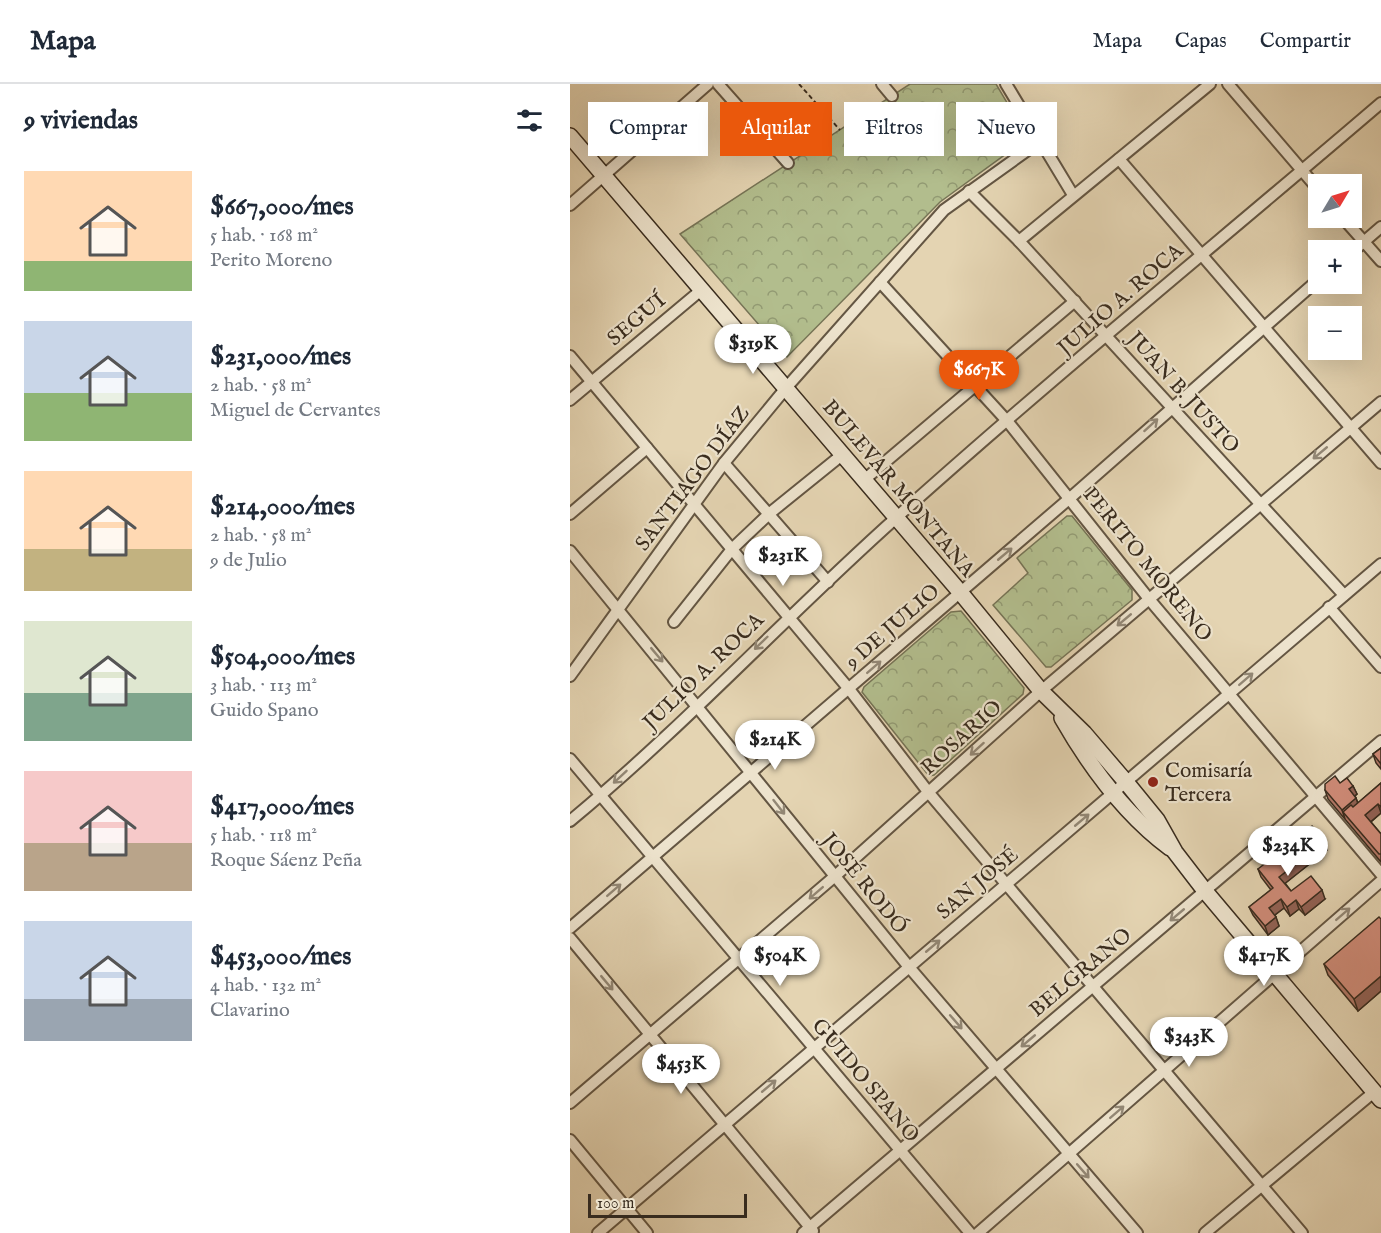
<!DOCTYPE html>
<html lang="es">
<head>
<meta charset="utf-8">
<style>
  :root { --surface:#fff; --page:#f2f2f3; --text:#1f2937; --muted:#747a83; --line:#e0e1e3; --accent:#ea580c }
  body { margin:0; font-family:"IM FELL English",serif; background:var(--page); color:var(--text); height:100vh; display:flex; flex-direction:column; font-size:22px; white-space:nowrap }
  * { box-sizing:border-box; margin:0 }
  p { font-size:20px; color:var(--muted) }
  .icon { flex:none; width:33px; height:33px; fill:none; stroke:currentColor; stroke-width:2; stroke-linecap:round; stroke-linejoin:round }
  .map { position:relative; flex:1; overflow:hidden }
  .drawer { display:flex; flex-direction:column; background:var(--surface); width:570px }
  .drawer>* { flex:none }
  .guide { position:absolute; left:18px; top:18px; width:570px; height:54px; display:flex; gap:12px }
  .needle { width:39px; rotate:52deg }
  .controls { position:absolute; left:738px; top:90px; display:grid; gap:12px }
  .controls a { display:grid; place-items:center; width:54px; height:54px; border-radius:0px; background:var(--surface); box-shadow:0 6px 24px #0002; font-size:30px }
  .scale { position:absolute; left:18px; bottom:15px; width:159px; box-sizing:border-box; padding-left:6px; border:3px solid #392c1e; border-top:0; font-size:16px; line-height:21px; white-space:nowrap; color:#392c1e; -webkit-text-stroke:4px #ede3cd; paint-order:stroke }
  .price { position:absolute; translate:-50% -51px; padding:0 14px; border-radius:21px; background:#fff; color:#222; font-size:20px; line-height:39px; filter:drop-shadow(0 2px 3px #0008) }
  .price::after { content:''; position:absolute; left:50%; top:36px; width:18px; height:14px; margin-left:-9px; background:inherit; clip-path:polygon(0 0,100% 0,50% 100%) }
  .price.on { background:var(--accent); color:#fff }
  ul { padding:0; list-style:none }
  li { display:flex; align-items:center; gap:18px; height:150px; padding:0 24px }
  li span { display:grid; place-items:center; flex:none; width:168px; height:120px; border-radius:0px; color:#555 }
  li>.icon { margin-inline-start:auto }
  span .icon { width:72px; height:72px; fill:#fffc; stroke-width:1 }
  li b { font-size:26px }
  h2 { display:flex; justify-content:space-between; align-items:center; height:72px; padding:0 24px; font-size:26px }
  .pill { padding:0 21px; border-radius:0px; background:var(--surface); box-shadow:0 6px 24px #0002; font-size:21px; line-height:54px }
  .pill.on { background:var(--accent); color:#fff }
  header { display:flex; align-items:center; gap:36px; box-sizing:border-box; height:84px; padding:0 30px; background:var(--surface); border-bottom:2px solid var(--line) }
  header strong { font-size:28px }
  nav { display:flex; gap:33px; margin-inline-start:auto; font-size:21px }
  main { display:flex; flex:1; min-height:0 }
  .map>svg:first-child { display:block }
  .forest { fill:url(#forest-crowns); stroke:#767456; stroke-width:1.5 }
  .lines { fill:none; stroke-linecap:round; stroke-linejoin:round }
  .minor-casing { stroke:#645643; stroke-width:14 }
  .secondary-casing { stroke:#392c1e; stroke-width:18 }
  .path { stroke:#392c1e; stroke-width:2; stroke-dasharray:4.5 3; stroke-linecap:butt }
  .minor { stroke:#ede3cd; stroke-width:10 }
  .secondary { stroke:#ede3cd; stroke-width:15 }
  .wall { fill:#b27867; stroke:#392c1e; stroke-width:1.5 }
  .shaded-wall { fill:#916154; stroke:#392c1e; stroke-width:1.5 }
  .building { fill:#cf8b78; stroke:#392c1e; stroke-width:1.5 }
  .oneway { stroke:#938876 }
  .poi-dot { fill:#8f2418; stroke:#ede3cd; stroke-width:2 }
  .labels { text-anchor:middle; stroke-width:4.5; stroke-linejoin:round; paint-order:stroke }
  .street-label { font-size:21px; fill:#392c1e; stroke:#ede3cd }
  .poi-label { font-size:21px; fill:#392c1e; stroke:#ede3cd; text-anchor:start }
</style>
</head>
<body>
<header>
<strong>Mapa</strong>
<nav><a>Mapa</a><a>Capas</a><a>Compartir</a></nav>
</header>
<main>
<section class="drawer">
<h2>9 viviendas<svg class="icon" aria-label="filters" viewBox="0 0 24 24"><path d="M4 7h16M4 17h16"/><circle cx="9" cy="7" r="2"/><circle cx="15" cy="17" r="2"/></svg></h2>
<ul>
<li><span style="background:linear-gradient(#ffd9b3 75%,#8fb573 0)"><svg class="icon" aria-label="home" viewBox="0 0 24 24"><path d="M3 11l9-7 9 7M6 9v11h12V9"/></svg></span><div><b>$667,000/mes</b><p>5 hab. · 168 m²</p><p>Perito Moreno</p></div></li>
<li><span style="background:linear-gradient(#c9d6e8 60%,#8fb573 0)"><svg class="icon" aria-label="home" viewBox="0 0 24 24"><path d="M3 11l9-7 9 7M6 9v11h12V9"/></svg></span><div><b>$231,000/mes</b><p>2 hab. · 58 m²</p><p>Miguel de Cervantes</p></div></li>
<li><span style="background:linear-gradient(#ffd9b3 65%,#c2b280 0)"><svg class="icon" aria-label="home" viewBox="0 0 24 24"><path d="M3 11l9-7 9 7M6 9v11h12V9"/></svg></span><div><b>$214,000/mes</b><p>2 hab. · 58 m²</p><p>9 de Julio</p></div></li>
<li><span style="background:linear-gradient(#dfe7d0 60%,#7fa58c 0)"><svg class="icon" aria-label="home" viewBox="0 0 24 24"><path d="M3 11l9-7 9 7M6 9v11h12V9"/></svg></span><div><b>$504,000/mes</b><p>3 hab. · 113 m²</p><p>Guido Spano</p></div></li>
<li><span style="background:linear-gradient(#f6c9c9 60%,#b9a48a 0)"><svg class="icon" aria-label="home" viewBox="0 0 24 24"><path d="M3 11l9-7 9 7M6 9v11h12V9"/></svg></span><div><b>$417,000/mes</b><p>5 hab. · 118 m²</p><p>Roque Sáenz Peña</p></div></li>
<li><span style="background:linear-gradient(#c9d6e8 65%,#9aa5b1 0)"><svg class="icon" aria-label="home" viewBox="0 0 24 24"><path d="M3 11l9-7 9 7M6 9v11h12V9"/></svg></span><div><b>$453,000/mes</b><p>4 hab. · 132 m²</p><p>Clavarino</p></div></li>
</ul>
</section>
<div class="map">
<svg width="811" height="1149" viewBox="0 0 811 1149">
  <defs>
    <pattern id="forest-crowns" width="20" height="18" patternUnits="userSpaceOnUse" patternTransform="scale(1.5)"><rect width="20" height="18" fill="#b2bd8d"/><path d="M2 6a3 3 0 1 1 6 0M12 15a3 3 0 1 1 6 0" fill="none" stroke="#929a73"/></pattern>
  </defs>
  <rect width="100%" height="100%" fill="#e4d4b2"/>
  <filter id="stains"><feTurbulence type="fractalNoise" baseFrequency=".00333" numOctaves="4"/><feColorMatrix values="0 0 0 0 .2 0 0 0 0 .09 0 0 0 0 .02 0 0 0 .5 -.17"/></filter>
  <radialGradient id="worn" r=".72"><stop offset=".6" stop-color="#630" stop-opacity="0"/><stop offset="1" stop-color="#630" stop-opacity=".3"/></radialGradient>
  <g class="forest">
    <polygon points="340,0 426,0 458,54 370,118 217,273 110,150"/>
    <polygon points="497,432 502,432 562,506 562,516 481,583 476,583 423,521 458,489 447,474"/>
    <polygon points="391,527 454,604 453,610 364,691 359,692 292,608 294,603 381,528"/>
  </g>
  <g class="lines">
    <defs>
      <g id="minor">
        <polyline points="148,0 218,79"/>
        <polyline points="312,0 322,12"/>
        <polyline points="436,0 503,111"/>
        <polyline points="658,0 748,105"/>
        <polyline points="549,75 811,379"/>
        <polyline points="399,107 449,157 774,511"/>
        <polyline points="0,121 138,0"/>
        <polyline points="773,134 811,177"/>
        <polyline points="449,157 640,0"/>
        <polyline points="782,168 811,143"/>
        <polyline points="310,198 438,338 579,515 811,790"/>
        <polyline points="0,272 279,605 359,709 732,1149"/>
        <polyline points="0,316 130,207"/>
        <polyline points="154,379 258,498"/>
        <polyline points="294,396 505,217"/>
        <polyline points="0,430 77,364"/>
        <polyline points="0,467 339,883 567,1149"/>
        <polyline points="759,523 811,583"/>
        <polyline points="104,538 162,465 200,429 273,370"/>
        <polyline points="0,592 154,379 216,304 374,126 469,58"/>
        <polyline points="0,675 400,1149"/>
        <path d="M0,737C115,642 216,532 327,433C485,291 650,157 811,19"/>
        <polyline points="0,844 500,414 748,196"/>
        <polyline points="0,854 243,1147"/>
        <polyline points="0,1019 264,793 471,607 811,318"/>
        <polyline points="0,1056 77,1149"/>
        <polyline points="28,1149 811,480"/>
        <polyline points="233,1149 811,657"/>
        <polyline points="408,1149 811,797"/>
        <polyline points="635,1149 804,1008"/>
      </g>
      <g id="secondary">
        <polyline points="0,52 390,508 471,607 514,649 556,698 587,736 605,768 635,807 811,1016"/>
        <path d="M492,634C520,683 554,730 600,764"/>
      </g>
    </defs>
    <use href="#minor" class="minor-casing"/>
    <use href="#secondary" class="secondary-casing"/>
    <polyline class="path" points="229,0 270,46"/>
    <use href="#minor" class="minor"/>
    <use href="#secondary" class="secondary"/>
  </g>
  <g class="wall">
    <polygon points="811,664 811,685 806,679 803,670"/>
    <polygon points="770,699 783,702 787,710 785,712 788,719 811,699 811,729 801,738 811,750 811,778 758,715 755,706"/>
    <polygon points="754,758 757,766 715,799 721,807 755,815 735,831 729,825 720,832 714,824 705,831 709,842 698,851 683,831 679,823 701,806 691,793 688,785"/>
    <polygon points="811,835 811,907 788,927 758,891 754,880"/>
  </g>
  <g class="shaded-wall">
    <polygon points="783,702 787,710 782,714 779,705"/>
    <polygon points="786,714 789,723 773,728 775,735 772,726"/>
    <polygon points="808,720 811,729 798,740 795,731"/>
    <polygon points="754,758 757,766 713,801 709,793"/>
    <polygon points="752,806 755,815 735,831 731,823"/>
    <polygon points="711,815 714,824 702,833 699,824"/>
    <polygon points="726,816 729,825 720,832 717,823"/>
    <polygon points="706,833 709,842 698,851 695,842"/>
    <polygon points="811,892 811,907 788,927 784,915"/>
  </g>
  <g class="building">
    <polygon points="811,664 811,680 803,670"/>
    <polygon points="765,692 770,699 777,694 783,702 779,705 786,714 772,726 755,706 755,700"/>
    <polygon points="811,699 811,723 808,720 795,731 811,750 811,770 809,770 773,728 781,721 783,723"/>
    <polygon points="742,742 754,758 709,793 721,807 741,792 752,806 731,823 726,816 717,823 711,815 699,824 706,833 695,842 679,823 703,804 688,785"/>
    <polygon points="809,833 811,835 811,892 784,915 754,880"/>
  </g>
  <defs><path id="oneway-shaft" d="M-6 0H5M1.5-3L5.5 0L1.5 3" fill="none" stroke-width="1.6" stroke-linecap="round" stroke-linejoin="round" transform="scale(1.5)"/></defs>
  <g class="oneway">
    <use href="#oneway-shaft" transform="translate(581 341) rotate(-42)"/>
    <use href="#oneway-shaft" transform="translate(750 369) rotate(140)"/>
    <use href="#oneway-shaft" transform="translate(435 470) rotate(-40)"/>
    <use href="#oneway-shaft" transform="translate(554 536) rotate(140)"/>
    <use href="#oneway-shaft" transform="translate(191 559) rotate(136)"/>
    <use href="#oneway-shaft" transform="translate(87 571) rotate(50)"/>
    <use href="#oneway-shaft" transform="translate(304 583) rotate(-41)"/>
    <use href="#oneway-shaft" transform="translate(676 595) rotate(-41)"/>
    <use href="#oneway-shaft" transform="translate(407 665) rotate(138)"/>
    <use href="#oneway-shaft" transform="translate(50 693) rotate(137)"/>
    <use href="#oneway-shaft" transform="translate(209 723) rotate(52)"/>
    <use href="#oneway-shaft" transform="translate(512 736) rotate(-40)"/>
    <use href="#oneway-shaft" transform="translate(44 806) rotate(-41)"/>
    <use href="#oneway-shaft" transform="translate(246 809) rotate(139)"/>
    <use href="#oneway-shaft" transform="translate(773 830) rotate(-41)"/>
    <use href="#oneway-shaft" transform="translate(607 831) rotate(140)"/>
    <use href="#oneway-shaft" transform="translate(363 862) rotate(-40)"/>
    <use href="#oneway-shaft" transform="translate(37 899) rotate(50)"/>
    <use href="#oneway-shaft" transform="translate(386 938) rotate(49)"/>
    <use href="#oneway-shaft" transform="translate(458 957) rotate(140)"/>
    <use href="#oneway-shaft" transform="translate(199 1002) rotate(-40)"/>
    <use href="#oneway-shaft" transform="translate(547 1028) rotate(-41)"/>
    <use href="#oneway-shaft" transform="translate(513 1087) rotate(49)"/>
  </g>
  <circle class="poi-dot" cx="583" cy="698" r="6"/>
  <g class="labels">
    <g class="street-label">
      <text transform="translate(550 215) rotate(-41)" y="7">JULIO A. ROCA</text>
      <text transform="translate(66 235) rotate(-40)" y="7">SEGUÍ</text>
      <text transform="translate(614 308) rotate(48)" y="7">JUAN B. JUSTO</text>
      <text transform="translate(122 394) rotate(-53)" y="7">SANTIAGO DÍAZ</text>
      <text transform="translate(329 404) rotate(50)" y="7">BULEVAR MONTANA</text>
      <text transform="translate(578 480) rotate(51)" y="7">PERITO MORENO</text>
      <text transform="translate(322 542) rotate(-41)" y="7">9 DE JULIO</text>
      <text transform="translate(133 587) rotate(-44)" y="7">JULIO A. ROCA</text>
      <text transform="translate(391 653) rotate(-42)" y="7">ROSARIO</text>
      <text transform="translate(295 799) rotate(51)" y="7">JOSÉ RODÓ</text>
      <text transform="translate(407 799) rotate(-40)" y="7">SAN JOSÉ</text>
      <text transform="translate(510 888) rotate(-40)" y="7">BELGRANO</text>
      <text transform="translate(296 996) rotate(50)" y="7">GUIDO SPANO</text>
    </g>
    <g class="poi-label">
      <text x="595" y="693">Comisaría<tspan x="595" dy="24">Tercera</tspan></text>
    </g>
  </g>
  <rect width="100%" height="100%" filter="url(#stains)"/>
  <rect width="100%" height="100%" fill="url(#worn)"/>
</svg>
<div class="controls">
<a><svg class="needle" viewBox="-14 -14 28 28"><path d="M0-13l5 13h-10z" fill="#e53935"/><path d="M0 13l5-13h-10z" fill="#747a83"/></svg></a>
<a>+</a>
<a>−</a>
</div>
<div class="scale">100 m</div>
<b class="price" style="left:183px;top:291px">$319K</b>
<b class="price on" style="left:409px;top:317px">$667K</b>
<b class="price" style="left:213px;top:503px">$231K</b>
<b class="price" style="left:205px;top:687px">$214K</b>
<b class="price" style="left:718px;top:793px">$234K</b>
<b class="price" style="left:210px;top:903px">$504K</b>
<b class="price" style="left:694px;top:903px">$417K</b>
<b class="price" style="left:619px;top:984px">$343K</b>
<b class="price" style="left:111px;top:1011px">$453K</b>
<div class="guide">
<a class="pill">Comprar</a>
<a class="pill on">Alquilar</a>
<a class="pill">Filtros</a>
<a class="pill">Nuevo</a>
</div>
</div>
</main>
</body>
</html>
